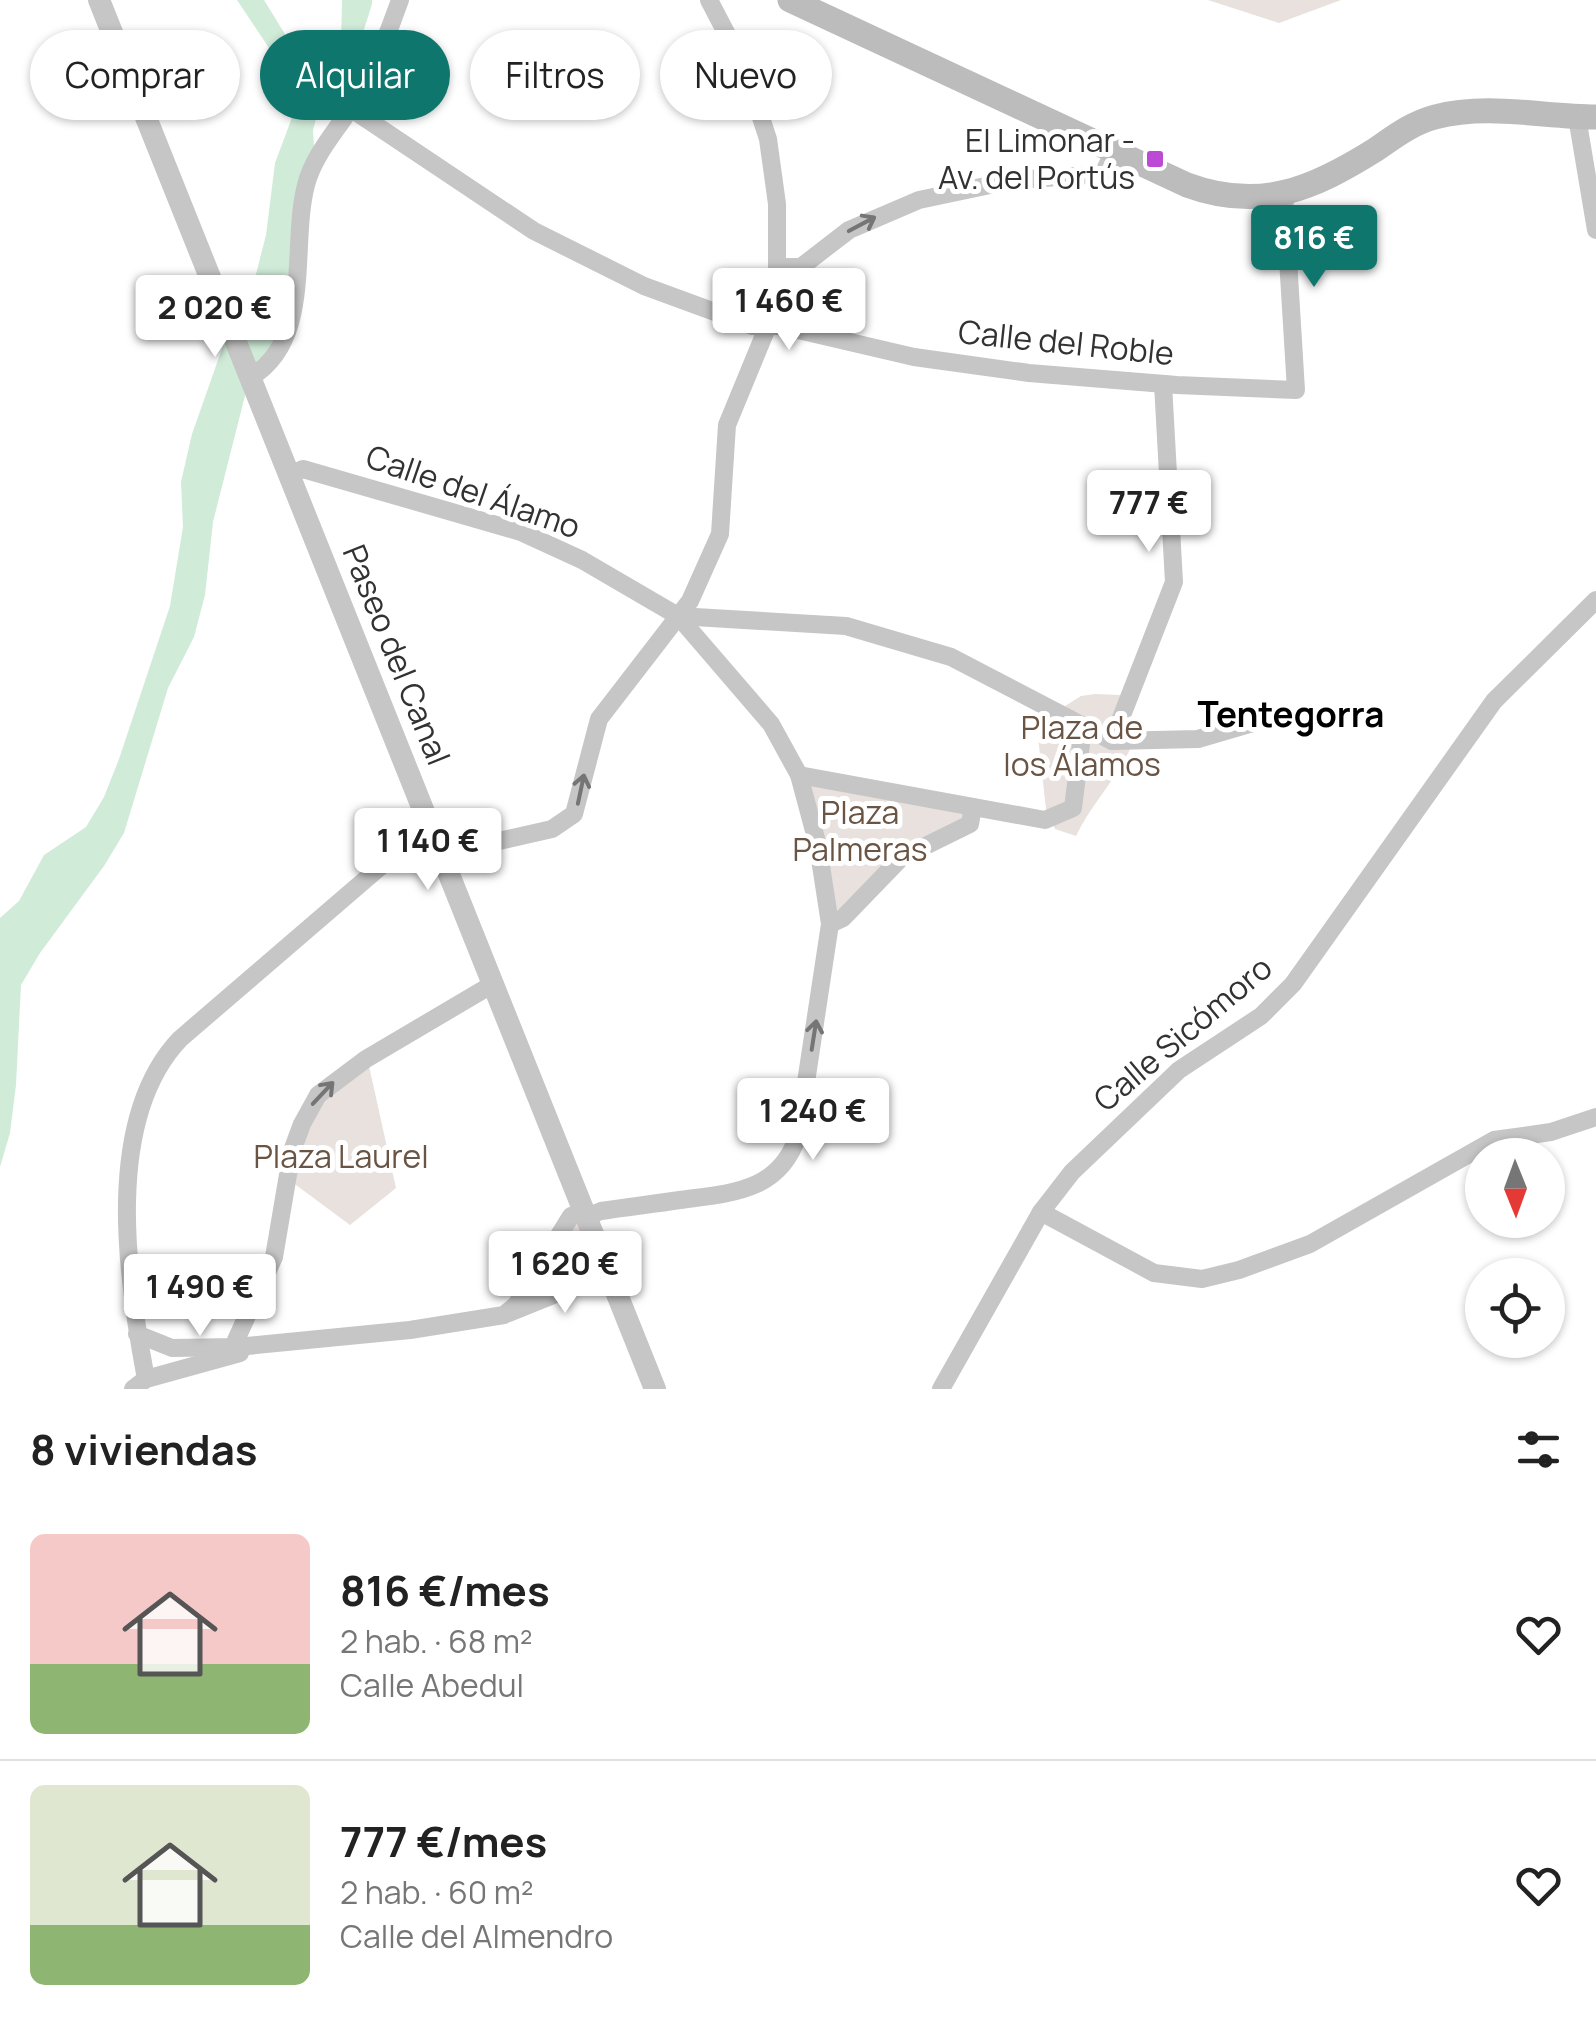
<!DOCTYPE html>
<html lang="es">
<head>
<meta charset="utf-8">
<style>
  :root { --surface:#fff; --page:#f6f6f6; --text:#222; --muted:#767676; --line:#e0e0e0; --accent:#0f766e }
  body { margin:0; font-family:Manrope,sans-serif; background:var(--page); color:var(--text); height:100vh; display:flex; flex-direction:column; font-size:38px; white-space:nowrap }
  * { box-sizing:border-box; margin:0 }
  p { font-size:32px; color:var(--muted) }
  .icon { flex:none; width:55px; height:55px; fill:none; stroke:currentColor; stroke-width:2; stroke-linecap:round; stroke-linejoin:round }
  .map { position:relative; height:1389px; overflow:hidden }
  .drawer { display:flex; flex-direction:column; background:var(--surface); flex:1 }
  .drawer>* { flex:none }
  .guide { position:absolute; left:30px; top:30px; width:1000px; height:90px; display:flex; gap:20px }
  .needle { width:65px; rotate:179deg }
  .tools { position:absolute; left:1465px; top:1138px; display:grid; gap:20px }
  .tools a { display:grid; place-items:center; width:100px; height:100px; border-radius:50%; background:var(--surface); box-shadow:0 2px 8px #0004; font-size:50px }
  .price { position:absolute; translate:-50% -85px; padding:0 22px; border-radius:10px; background:#fff; color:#222; font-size:32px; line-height:65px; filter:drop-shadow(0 2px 5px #0008) }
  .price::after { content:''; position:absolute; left:50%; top:60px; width:30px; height:22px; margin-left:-15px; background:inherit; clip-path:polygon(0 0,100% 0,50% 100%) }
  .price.current { background:var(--accent); color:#fff }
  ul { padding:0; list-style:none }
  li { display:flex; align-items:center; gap:30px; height:250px; padding:0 30px }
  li+li { border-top:2px solid var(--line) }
  li span { display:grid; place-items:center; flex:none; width:280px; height:200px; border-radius:15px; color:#555 }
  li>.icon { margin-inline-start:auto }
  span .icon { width:120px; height:120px; fill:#fffc; stroke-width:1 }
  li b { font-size:42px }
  h2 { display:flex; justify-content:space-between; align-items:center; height:120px; padding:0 30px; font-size:42px }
  .tag { padding:0 35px; border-radius:45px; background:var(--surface); box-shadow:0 2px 8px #0004; font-size:35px; line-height:90px }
  .tag.current { background:var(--accent); color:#fff }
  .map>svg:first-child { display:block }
  .green { fill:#e8e1dd }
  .water { fill:#d1ebd9 }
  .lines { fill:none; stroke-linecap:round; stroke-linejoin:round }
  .minor { stroke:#c6c6c6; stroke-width:18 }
  .tertiary { stroke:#c6c6c6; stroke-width:22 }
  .secondary { stroke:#bcbcbc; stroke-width:25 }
  .oneway { stroke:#757575 }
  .poi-dot { fill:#bc4ad4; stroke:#fff; stroke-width:4 }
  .labels { text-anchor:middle; stroke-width:10; stroke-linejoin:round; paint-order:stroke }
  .poi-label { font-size:32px; fill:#323232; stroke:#fff; text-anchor:end }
  .street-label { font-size:32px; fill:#323232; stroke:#fff }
  .park-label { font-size:32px; fill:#6a5444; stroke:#fff }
  .neighbourhood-label { font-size:35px; font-weight:bold; fill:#000; stroke:#fff }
</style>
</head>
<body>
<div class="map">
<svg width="1596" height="1389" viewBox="0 0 1596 1389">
  <rect width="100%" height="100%" fill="#fff"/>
  <g class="green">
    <polygon points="1208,0 1341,0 1279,23"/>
    <path d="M1095,694L1120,695L1128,725L1136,734C1124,772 1093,800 1076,836L1055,829L1046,809L1035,710L1062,708L1081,696Z"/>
    <polygon points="799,775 973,807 970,824 934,840 830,924"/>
    <polygon points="369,1066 396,1188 350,1225 292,1182 309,1109"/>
    <polygon points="583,1211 608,1273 516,1305"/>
  </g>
  <polygon class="water" points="237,0 264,0 296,52 306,54 311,60 310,73 320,81 341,45 342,0 372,0 372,4 360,42 318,112 313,130 315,164 289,325 250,376 213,522 205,595 194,637 168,688 124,833 104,866 40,953 21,985 16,1085 10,1133 0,1167 0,918 19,901 44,855 86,827 104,797 119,759 170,606 183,527 181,482 192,434 230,326 245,317 266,235 275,163 300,96 300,79 295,65 271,51"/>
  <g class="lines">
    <g class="minor">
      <polyline points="350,108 534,231 644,286 753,326 781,326 914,357 1029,373 1177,385 1296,390 1284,194"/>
      <polyline points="1577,117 1596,230"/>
      <polyline points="778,267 801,267 849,230 919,200 1014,180 1103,174 1114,151"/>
      <path d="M251,377C314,339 290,246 306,185C313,157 333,135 348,112C369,77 387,39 400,0"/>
      <polyline points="289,475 303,469 521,532 582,560 678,616 846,626 951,657 1112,741 1174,582 1163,384"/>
      <polyline points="1112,741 1198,739 1256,722"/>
      <polyline points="799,775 1045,820 1073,808 1083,728"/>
      <polyline points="441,854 552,829 574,814 599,719 690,601 720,534 727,425 767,328 777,293 777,204 768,139 745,69 709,0"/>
      <polyline points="830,924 843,918 901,858 970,824 973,807"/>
      <polyline points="1041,1212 1154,1273 1202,1279 1239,1270 1310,1244 1494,1140 1551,1132 1596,1117"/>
      <path d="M586,1217L601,1211C627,1207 654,1204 680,1200C731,1193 780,1192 798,1135L830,924L818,846L799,775L771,724L678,616"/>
      <polyline points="509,1313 608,1273"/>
      <polyline points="137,1334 172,1348 237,1347 410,1330 504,1315 516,1305 571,1216 583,1211"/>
      <polyline points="237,1347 236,1340 274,1257 292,1151 302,1124 318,1095 366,1059 493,984"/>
      <path d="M146,1379C127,1279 103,1120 180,1039L416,836L431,830"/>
      <polyline points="133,1389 146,1379 240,1353"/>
      <polyline points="941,1389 1041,1212 1072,1172 1179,1070 1261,1016 1293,984 1494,701 1596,600"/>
    </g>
    <polyline class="tertiary" points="99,0 655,1389"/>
    <path class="secondary" d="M790,0L1187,185C1260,212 1313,189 1375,150C1394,137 1412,123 1435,117C1487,103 1544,117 1596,117"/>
  </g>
  <defs><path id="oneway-shaft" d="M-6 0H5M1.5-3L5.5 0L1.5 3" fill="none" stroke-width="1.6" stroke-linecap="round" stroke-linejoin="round" transform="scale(2.5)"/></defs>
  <g class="oneway">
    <use href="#oneway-shaft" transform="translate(862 224) rotate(-28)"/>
    <use href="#oneway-shaft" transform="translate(581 789) rotate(-78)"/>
    <use href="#oneway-shaft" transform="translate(814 1035) rotate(-81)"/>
    <use href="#oneway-shaft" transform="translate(323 1093) rotate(-47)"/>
  </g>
  <rect class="poi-dot" x="1145" y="149" width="20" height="20" rx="5"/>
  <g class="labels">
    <g class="poi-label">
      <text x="1135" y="152">El Limonar -<tspan x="1135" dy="37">Av. del Portús</tspan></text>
    </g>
    <g class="street-label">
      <text transform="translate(1066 343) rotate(6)" y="11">Calle del Roble</text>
      <text transform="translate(473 492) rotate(19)" y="11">Calle del Álamo</text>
      <text transform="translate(396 655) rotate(68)" y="11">Paseo del Canal</text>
      <text transform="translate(1183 1034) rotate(-40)" y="11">Calle Sicómoro</text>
    </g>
    <g class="park-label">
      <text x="1082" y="739">Plaza de<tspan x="1082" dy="37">los Álamos</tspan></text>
      <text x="860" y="824">Plaza<tspan x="860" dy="37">Palmeras</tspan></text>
      <text x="341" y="1168">Plaza Laurel</text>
    </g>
    <g class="neighbourhood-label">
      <text x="1291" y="727">Tentegorra</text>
    </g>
  </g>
</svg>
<div class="tools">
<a><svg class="needle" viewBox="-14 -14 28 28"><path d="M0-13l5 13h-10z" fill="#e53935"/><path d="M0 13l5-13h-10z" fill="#767676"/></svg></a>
<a><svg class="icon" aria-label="locate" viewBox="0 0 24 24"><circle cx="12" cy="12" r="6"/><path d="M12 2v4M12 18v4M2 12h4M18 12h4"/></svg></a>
</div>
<b class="price current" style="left:1314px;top:290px">816 €</b>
<b class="price" style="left:789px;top:353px">1 460 €</b>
<b class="price" style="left:215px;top:360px">2 020 €</b>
<b class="price" style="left:1149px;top:555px">777 €</b>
<b class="price" style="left:428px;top:893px">1 140 €</b>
<b class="price" style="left:813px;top:1163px">1 240 €</b>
<b class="price" style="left:565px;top:1316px">1 620 €</b>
<b class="price" style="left:200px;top:1339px">1 490 €</b>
<div class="guide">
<a class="tag">Comprar</a>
<a class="tag current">Alquilar</a>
<a class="tag">Filtros</a>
<a class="tag">Nuevo</a>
</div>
</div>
<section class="drawer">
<h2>8 viviendas<svg class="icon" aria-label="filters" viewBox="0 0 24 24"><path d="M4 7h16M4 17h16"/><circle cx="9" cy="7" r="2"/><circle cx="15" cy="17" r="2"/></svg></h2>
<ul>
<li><span style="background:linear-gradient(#f6c9c9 65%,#8fb573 0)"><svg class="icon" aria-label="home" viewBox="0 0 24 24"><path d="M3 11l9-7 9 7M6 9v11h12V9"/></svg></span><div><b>816 €/mes</b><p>2 hab. · 68 m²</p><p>Calle Abedul</p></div><svg class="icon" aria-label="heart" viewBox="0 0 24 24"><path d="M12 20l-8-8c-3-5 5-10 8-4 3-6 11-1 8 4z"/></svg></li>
<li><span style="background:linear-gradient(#dfe7d0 70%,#8fb573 0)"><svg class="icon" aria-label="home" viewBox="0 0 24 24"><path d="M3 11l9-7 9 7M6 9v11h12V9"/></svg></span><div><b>777 €/mes</b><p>2 hab. · 60 m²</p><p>Calle del Almendro</p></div><svg class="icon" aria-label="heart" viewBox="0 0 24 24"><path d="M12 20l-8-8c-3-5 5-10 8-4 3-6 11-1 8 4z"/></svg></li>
</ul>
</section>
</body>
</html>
